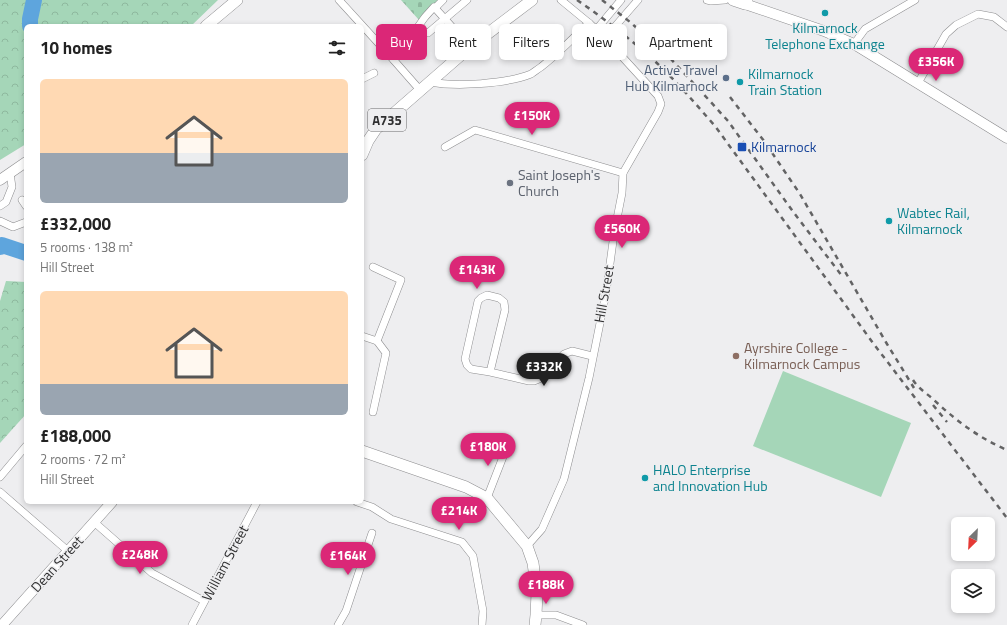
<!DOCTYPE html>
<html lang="en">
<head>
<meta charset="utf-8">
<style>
  :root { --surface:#fff; --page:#f6f6f6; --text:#222; --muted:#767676; --accent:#db2777 }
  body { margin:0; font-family:"Titillium Web",sans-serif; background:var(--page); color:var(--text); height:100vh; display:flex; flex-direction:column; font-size:15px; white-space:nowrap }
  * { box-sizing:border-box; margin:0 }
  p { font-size:13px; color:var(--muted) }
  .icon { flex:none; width:22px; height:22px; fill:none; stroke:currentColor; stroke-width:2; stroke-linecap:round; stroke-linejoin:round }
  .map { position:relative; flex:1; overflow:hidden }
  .panel { position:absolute; left:24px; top:24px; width:340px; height:480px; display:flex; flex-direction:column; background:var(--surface); border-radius:6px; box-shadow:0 2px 6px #0003 }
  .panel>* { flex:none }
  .guide { position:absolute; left:376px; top:24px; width:380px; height:36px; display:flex; gap:8px }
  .needle { width:26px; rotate:204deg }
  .controls { position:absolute; left:951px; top:517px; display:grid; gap:8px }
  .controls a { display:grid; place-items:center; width:44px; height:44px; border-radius:6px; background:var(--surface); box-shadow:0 2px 6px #0003; font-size:20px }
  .price { position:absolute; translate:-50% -34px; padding:0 9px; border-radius:14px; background:var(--accent); color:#fff; font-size:13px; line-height:26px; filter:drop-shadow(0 1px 2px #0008) }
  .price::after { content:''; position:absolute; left:50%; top:24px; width:12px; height:9px; margin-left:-6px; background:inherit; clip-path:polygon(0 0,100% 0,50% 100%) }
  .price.selected { background:#222; color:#fff }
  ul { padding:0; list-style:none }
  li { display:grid; align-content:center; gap:8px; height:212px; padding:0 16px }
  li span { display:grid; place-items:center; height:124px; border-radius:6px; color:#555 }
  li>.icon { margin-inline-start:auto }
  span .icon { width:72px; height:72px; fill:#fffc; stroke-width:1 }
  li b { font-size:17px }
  h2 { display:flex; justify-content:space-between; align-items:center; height:48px; padding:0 16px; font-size:17px }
  .chip { padding:0 14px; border-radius:6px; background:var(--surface); box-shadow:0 2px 6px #0003; font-size:14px; line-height:36px }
  .chip.selected { background:var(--accent); color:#fff }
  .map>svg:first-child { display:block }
  .cemetery { fill:url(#cemetery-stones) }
  .park { fill:url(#park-crowns) }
  .garden { fill:#a5d6b8 }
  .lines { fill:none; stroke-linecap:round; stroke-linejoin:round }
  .river { stroke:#5ea5dd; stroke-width:16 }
  .street-casing { stroke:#8d8d8f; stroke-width:8 }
  .secondary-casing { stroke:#8d8d8f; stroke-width:11 }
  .primary-casing { stroke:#8d8d8f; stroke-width:12 }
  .street { stroke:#fff; stroke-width:7 }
  .secondary { stroke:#fff; stroke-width:10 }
  .primary { stroke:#fff; stroke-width:11 }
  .rail { stroke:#636364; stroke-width:2.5; stroke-dasharray:5 5; stroke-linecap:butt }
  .culture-dot { fill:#0f9aa8; stroke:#eeeef0; stroke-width:1.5 }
  .service-dot { fill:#5c6f8a; stroke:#eeeef0; stroke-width:1.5 }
  .transit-dot { fill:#1a4fb4; stroke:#eeeef0; stroke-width:1.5 }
  .worship-dot { fill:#6b7280; stroke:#eeeef0; stroke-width:1.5 }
  .education-dot { fill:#8d6e63; stroke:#eeeef0; stroke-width:1.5 }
  .labels { text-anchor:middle; stroke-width:3; stroke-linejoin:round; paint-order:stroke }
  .shield { fill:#eeeef0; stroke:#68686a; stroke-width:1 }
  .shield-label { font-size:13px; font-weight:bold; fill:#2f2f30 }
  .culture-label { font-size:14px; fill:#0d838f; stroke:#eeeef0; text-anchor:start }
  .service-label { font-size:14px; fill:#4e5e75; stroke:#eeeef0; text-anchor:end }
  .transit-label { font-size:14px; fill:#164399; stroke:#eeeef0; text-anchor:start }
  .worship-label { font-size:14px; fill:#5b616d; stroke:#eeeef0; text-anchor:start }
  .street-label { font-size:14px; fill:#2f2f30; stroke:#eeeef0 }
  .education-label { font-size:14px; fill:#785e54; stroke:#eeeef0; text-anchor:start }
</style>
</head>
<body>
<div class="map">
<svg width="1007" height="625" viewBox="0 0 1007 625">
  <defs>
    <pattern id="cemetery-stones" width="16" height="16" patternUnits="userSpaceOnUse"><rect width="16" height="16" fill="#a5d6b8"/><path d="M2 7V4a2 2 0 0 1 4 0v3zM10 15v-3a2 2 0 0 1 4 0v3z" fill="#8eb89e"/></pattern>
    <pattern id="park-crowns" width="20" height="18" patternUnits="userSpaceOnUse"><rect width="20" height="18" fill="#a5d6b8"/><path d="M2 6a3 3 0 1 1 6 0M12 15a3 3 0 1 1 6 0" fill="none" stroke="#8eb89e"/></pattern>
  </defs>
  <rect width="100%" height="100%" fill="#eeeef0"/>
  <polygon class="cemetery" points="401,0 441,0 419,20"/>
  <g class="park">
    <polygon points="0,0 218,0 191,26 26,26 26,144 0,160"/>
    <polygon points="6,281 26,282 26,414 0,443 0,301"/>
  </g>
  <polygon class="garden" points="783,371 911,423 881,497 753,446"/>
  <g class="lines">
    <g class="river">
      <polyline points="30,26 30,19 34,0"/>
      <polyline points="0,247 2,245 26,253"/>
    </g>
    <defs>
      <g id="street">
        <polyline points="339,0 391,57 420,90"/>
        <polyline points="707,0 711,1 725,0"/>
        <polyline points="435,8 470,47"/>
        <polyline points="415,30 428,33 467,0"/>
        <polyline points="596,30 621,0"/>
        <polyline points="605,38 638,0"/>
        <polyline points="854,44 865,29 915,0"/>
        <polyline points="394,60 425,17 434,7 435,8 443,0"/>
        <polyline points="362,79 374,73"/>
        <path d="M430,82C456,87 506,84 531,74C534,72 538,69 541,67C558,54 573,38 589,23"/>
        <polyline points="918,83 946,34 956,25 978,14 994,17 1007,27"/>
        <polyline points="445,147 475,130 623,173"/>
        <polyline points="22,200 26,206"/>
        <polyline points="0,206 6,202 12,187 10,173"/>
        <polyline points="0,221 13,227 26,222"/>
        <polyline points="373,267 401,280 377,341"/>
        <polyline points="362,336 377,341 386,353 373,412"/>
        <polyline points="490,372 505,310 504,302 499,298 487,295 481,298 478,301 465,359 467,365 471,369 490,372 529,381 534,381 539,379 564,354 572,351 592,356"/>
        <polyline points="0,477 26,446"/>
        <polyline points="0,492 68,551"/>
        <polyline points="487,498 508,444"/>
        <polyline points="357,502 372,507 391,519 462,542 473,556 483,611 482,625"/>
        <polyline points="94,522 152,573 204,601"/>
        <polyline points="527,546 542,529 564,479 589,378 606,293 614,234 622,193 623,173 658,112 661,104 658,96 605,38 589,23 561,0"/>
        <polyline points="536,615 556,615 583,625"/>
        <polyline points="192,625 257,502"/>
        <polyline points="338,625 346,611 372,533"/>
      </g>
      <g id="secondary">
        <polyline points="745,4 824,31 854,44 1007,138"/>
        <polyline points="0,180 26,162"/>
        <polyline points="2,625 112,502"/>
      </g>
      <g id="primary">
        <polyline points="733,0 745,4 747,0"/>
        <polyline points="206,26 237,0"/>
        <polyline points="362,155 368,141 376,129 470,47 532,0"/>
        <polyline points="362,451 466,487 487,498 527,546 533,563 537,593 536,615 535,625"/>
      </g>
    </defs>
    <use href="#street" class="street-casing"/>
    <use href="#secondary" class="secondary-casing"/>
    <use href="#primary" class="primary-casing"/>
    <use href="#street" class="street"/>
    <use href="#secondary" class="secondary"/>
    <use href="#primary" class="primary"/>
    <g class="rail">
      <path d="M577,0C602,17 625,35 648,55C672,76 693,101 715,126L873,343L1007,518"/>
      <polyline points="602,0 630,22 670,58 709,100 728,121 794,213 842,276"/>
      <polyline points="730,97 764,141 800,194 887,344 914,388"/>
      <path d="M913,380C918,388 926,393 933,399C955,420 979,438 1007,450"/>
      <polyline points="933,405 947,422"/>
    </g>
  </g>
  <g class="culture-dot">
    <circle cx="825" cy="13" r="4"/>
    <circle cx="740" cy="82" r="4"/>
    <circle cx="889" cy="221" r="4"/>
    <circle cx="645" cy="478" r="4"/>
  </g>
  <circle class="service-dot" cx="726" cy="78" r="4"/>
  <rect class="transit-dot" x="737" y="142" width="10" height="10" rx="2"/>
  <circle class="worship-dot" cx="510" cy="183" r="4"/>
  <circle class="education-dot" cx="736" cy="356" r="4"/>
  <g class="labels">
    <rect class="shield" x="368" y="109" width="38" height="22" rx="3"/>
    <g class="shield-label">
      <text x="387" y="125">A735</text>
    </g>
    <g class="culture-label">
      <text x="825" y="33" text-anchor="middle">Kilmarnock<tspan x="825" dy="16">Telephone Exchange</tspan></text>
      <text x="748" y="79">Kilmarnock<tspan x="748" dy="16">Train Station</tspan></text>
      <text x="897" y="218">Wabtec Rail,<tspan x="897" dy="16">Kilmarnock</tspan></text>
      <text x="653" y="475">HALO Enterprise<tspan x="653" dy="16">and Innovation Hub</tspan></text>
    </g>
    <g class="service-label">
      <text x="718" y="75">Active Travel<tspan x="718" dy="16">Hub Kilmarnock</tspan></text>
    </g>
    <g class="transit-label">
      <text x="751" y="152">Kilmarnock</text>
    </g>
    <g class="worship-label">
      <text x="518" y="180">Saint Joseph's<tspan x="518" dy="16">Church</tspan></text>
    </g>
    <g class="street-label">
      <text transform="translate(604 294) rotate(-80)" y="5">Hill Street</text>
      <text transform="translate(225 563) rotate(-62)" y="5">William Street</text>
      <text transform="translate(57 564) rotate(-48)" y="5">Dean Street</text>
    </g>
    <g class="education-label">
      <text x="744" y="353">Ayrshire College -<tspan x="744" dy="16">Kilmarnock Campus</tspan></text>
    </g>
  </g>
</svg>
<div class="controls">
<a><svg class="needle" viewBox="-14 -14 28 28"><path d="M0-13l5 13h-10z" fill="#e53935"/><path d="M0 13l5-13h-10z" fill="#767676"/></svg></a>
<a><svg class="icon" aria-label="layers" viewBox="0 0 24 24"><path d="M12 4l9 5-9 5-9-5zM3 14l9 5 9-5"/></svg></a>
</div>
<b class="price" style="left:936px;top:82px">£356K</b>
<b class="price" style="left:532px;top:136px">£150K</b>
<b class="price" style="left:622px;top:249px">£560K</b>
<b class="price" style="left:477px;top:290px">£143K</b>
<b class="price selected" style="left:544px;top:387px">£332K</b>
<b class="price" style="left:488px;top:467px">£180K</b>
<b class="price" style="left:459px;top:531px">£214K</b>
<b class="price" style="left:140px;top:575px">£248K</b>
<b class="price" style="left:348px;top:576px">£164K</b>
<b class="price" style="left:546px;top:605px">£188K</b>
<div class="guide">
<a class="chip selected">Buy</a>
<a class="chip">Rent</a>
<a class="chip">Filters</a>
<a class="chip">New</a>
<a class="chip">Apartment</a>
</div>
<section class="panel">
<h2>10 homes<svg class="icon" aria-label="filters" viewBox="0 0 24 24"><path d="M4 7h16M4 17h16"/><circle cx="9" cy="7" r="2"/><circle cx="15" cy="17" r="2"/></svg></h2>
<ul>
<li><span style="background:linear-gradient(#ffd9b3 60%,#9aa5b1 0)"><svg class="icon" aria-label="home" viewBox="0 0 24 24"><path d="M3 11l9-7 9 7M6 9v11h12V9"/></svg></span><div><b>£332,000</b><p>5 rooms · 138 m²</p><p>Hill Street</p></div></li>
<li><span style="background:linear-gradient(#ffd9b3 75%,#9aa5b1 0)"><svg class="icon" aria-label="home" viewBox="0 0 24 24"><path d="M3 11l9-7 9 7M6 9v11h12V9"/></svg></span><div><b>£188,000</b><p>2 rooms · 72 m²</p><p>Hill Street</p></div></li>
</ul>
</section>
</div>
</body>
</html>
